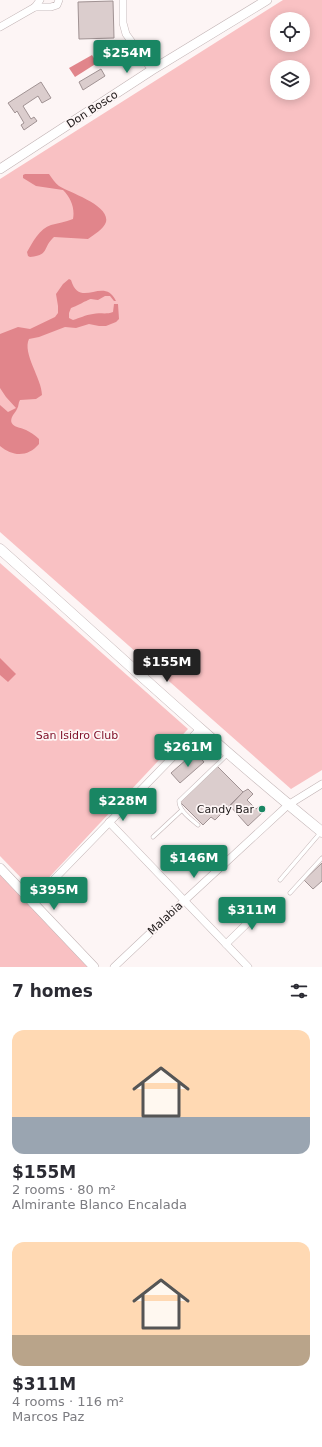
<!DOCTYPE html>
<html lang="en">
<head>
<meta charset="utf-8">
<style>
  :root { --surface:#fff; --page:#f2f2f3; --text:#2b2b33; --muted:#7c7c81; --accent:#198663 }
  body { margin:0; font-family:"DejaVu Sans",sans-serif; background:var(--page); color:var(--text); height:100vh; display:flex; flex-direction:column; font-size:15px; white-space:nowrap }
  * { box-sizing:border-box; margin:0 }
  p { font-size:13px; color:var(--muted) }
  .icon { flex:none; width:22px; height:22px; fill:none; stroke:currentColor; stroke-width:2; stroke-linecap:round; stroke-linejoin:round }
  .map { position:relative; height:967px; overflow:hidden }
  .panel { display:flex; flex-direction:column; background:var(--surface); flex:1 }
  .panel>* { flex:none }
  .buttons { position:absolute; left:270px; top:12px; display:grid; gap:8px }
  .buttons a { display:grid; place-items:center; width:40px; height:40px; border-radius:50%; background:var(--surface); box-shadow:0 2px 10px #0003; font-size:20px }
  .price { position:absolute; translate:-50% -34px; padding:0 9px; border-radius:4px; background:var(--accent); color:#fff; font-size:13px; line-height:26px; filter:drop-shadow(0 1px 2px #0008) }
  .price::after { content:''; position:absolute; left:50%; top:24px; width:12px; height:9px; margin-left:-6px; background:inherit; clip-path:polygon(0 0,100% 0,50% 100%) }
  .price.selected { background:#222; color:#fff }
  ul { padding:0; list-style:none }
  li { display:grid; align-content:center; gap:8px; height:212px; padding:0 12px }
  li span { display:grid; place-items:center; height:124px; border-radius:12px; color:#555 }
  li>.icon { margin-inline-start:auto }
  span .icon { width:72px; height:72px; fill:#fffc; stroke-width:1 }
  li b { font-size:17px }
  h2 { display:flex; justify-content:space-between; align-items:center; height:48px; padding:0 12px; font-size:17px }
  .map>svg:first-child { display:block }
  .green { fill:#f9c1c3; fill-rule:evenodd }
  .water { fill:#e1858b }
  .building { fill:#dbcdcd; stroke:#a09293 }
  .lines { fill:none; stroke-linecap:round; stroke-linejoin:round }
  .service-casing { stroke:#c3b5b6; stroke-width:4.5 }
  .minor-casing { stroke:#c3b5b6; stroke-width:8 }
  .tertiary-casing { stroke:#c3b5b6; stroke-width:10 }
  .secondary-casing { stroke:#c3b5b6; stroke-width:11 }
  .service { stroke:#fff; stroke-width:3.5 }
  .minor { stroke:#fff; stroke-width:7 }
  .tertiary { stroke:#fff; stroke-width:9 }
  .secondary { stroke:#fff; stroke-width:10 }
  .poi-dot { fill:#198663; stroke:#fdf5f5; stroke-width:1.5 }
  .labels { text-anchor:middle; stroke-width:3.5; stroke-linejoin:round; paint-order:stroke }
  .street-label { font-size:11px; fill:#1e1919; stroke:#fdf5f5 }
  .park-label { font-size:11px; fill:#81132b; stroke:#fdf5f5 }
  .poi-label { font-size:11px; fill:#1e1919; stroke:#fdf5f5; text-anchor:end }
</style>
</head>
<body>
<div class="map">
<svg width="322" height="967" viewBox="0 0 322 967">
  <rect width="100%" height="100%" fill="#fdf5f5"/>
  <g class="green">
    <path d="M283,0H322V770L291,789L0,532V179ZM277,19H303V45H277ZM277,67H303V93H277Z"/>
    <polygon points="0,563 188,729 42,885 28,885 0,856"/>
    <polygon points="0,874 89,967 0,967"/>
  </g>
  <g class="water">
    <polygon points="92,55 97,63 75,77 69,68"/>
    <path d="M25,174H49C52,178 55,183 59,186C70,193 110,205 106,222C104,229 93,235 88,239L54,237C42,248 50,255 30,257L28,256L27,252C32,243 40,228 51,225C58,223 65,222 73,219C75,208 71,198 63,190L36,186L23,178V175Z"/>
    <path d="M69,279L71,280C80,310 104,275 116,301H114L110,296H105L98,300C95,300 93,299 91,299C89,299 75,307 71,308L69,313V318L73,320C80,318 85,315 93,314C100,312 105,315 113,312L114,304H118L119,319L116,322L106,326H99L89,324L76,328L65,327L39,337L29,339C22,353 42,379 42,395L36,399L20,400C18,403 19,406 17,409C16,412 13,414 12,417C8,427 20,427 26,430C30,432 35,435 39,439V444C28,457 13,457 0,446V405L8,412L16,408L6,397L0,388V334L18,327L30,329L55,317L58,313V306L56,294L63,284Z"/>
    <polygon points="0,658 16,674 8,682 0,675"/>
  </g>
  <g class="building">
    <polygon points="113,1 114,38 79,39 78,2"/>
    <polygon points="101,69 105,76 83,90 79,82"/>
    <polygon points="41,82 51,98 42,103 38,96 23,106 31,119 34,117 37,121 24,130 21,125 24,123 17,111 15,113 8,103"/>
    <polygon points="195,752 204,762 180,783 171,773"/>
    <polygon points="217,766 243,792 215,820 211,817 203,825 180,802"/>
    <polygon points="248,789 253,794 247,800 256,809 261,805 265,810 248,826 230,806 243,792"/>
    <polygon points="322,863 322,881 313,889 304,880"/>
  </g>
  <g class="lines">
    <defs>
      <g id="service">
        <path d="M198,825C191,819 179,811 179,801L228,754"/>
        <polyline points="153,837 182,810"/>
        <polyline points="280,880 321,832"/>
        <polyline points="290,893 322,858"/>
      </g>
      <g id="minor">
        <polyline points="123,0 123,23 126,34 152,70"/>
        <polyline points="35,7 51,7 57,5 59,0"/>
        <polyline points="0,27 35,7 40,0"/>
        <polyline points="109,822 248,967"/>
        <polyline points="32,902 201,728"/>
        <polyline points="226,944 266,905"/>
        <polyline points="114,967 184,901 288,805 322,784"/>
      </g>
      <g id="tertiary">
        <polyline points="0,169 152,70 267,0"/>
        <polyline points="0,868 94,967"/>
      </g>
      <path id="secondary" d="M0,549C107,644 211,742 322,832"/>
    </defs>
    <use href="#service" class="service-casing"/>
    <use href="#minor" class="minor-casing"/>
    <use href="#tertiary" class="tertiary-casing"/>
    <use href="#secondary" class="secondary-casing"/>
    <use href="#service" class="service"/>
    <use href="#minor" class="minor"/>
    <use href="#tertiary" class="tertiary"/>
    <use href="#secondary" class="secondary"/>
  </g>
  <circle class="poi-dot" cx="262" cy="809" r="4"/>
  <g class="labels">
    <g class="street-label">
      <text transform="translate(92 109) rotate(-33)" y="4">Don Bosco</text>
      <text transform="translate(165 918) rotate(-43)" y="4">Malabia</text>
    </g>
    <g class="park-label">
      <text x="77" y="739">San Isidro Club</text>
    </g>
    <g class="poi-label">
      <text x="254" y="813">Candy Bar</text>
    </g>
  </g>
</svg>
<div class="buttons">
<a><svg class="icon" aria-label="locate" viewBox="0 0 24 24"><circle cx="12" cy="12" r="6"/><path d="M12 2v4M12 18v4M2 12h4M18 12h4"/></svg></a>
<a><svg class="icon" aria-label="layers" viewBox="0 0 24 24"><path d="M12 4l9 5-9 5-9-5zM3 14l9 5 9-5"/></svg></a>
</div>
<b class="price" style="left:127px;top:74px">$254M</b>
<b class="price selected" style="left:167px;top:683px">$155M</b>
<b class="price" style="left:188px;top:768px">$261M</b>
<b class="price" style="left:123px;top:822px">$228M</b>
<b class="price" style="left:194px;top:879px">$146M</b>
<b class="price" style="left:54px;top:911px">$395M</b>
<b class="price" style="left:252px;top:931px">$311M</b>
</div>
<section class="panel">
<h2>7 homes<svg class="icon" aria-label="filters" viewBox="0 0 24 24"><path d="M4 7h16M4 17h16"/><circle cx="9" cy="7" r="2"/><circle cx="15" cy="17" r="2"/></svg></h2>
<ul>
<li><span style="background:linear-gradient(#ffd9b3 70%,#9aa5b1 0)"><svg class="icon" aria-label="home" viewBox="0 0 24 24"><path d="M3 11l9-7 9 7M6 9v11h12V9"/></svg></span><div><b>$155M</b><p>2 rooms · 80 m²</p><p>Almirante Blanco Encalada</p></div></li>
<li><span style="background:linear-gradient(#ffd9b3 75%,#b9a48a 0)"><svg class="icon" aria-label="home" viewBox="0 0 24 24"><path d="M3 11l9-7 9 7M6 9v11h12V9"/></svg></span><div><b>$311M</b><p>4 rooms · 116 m²</p><p>Marcos Paz</p></div></li>
</ul>
</section>
</body>
</html>
